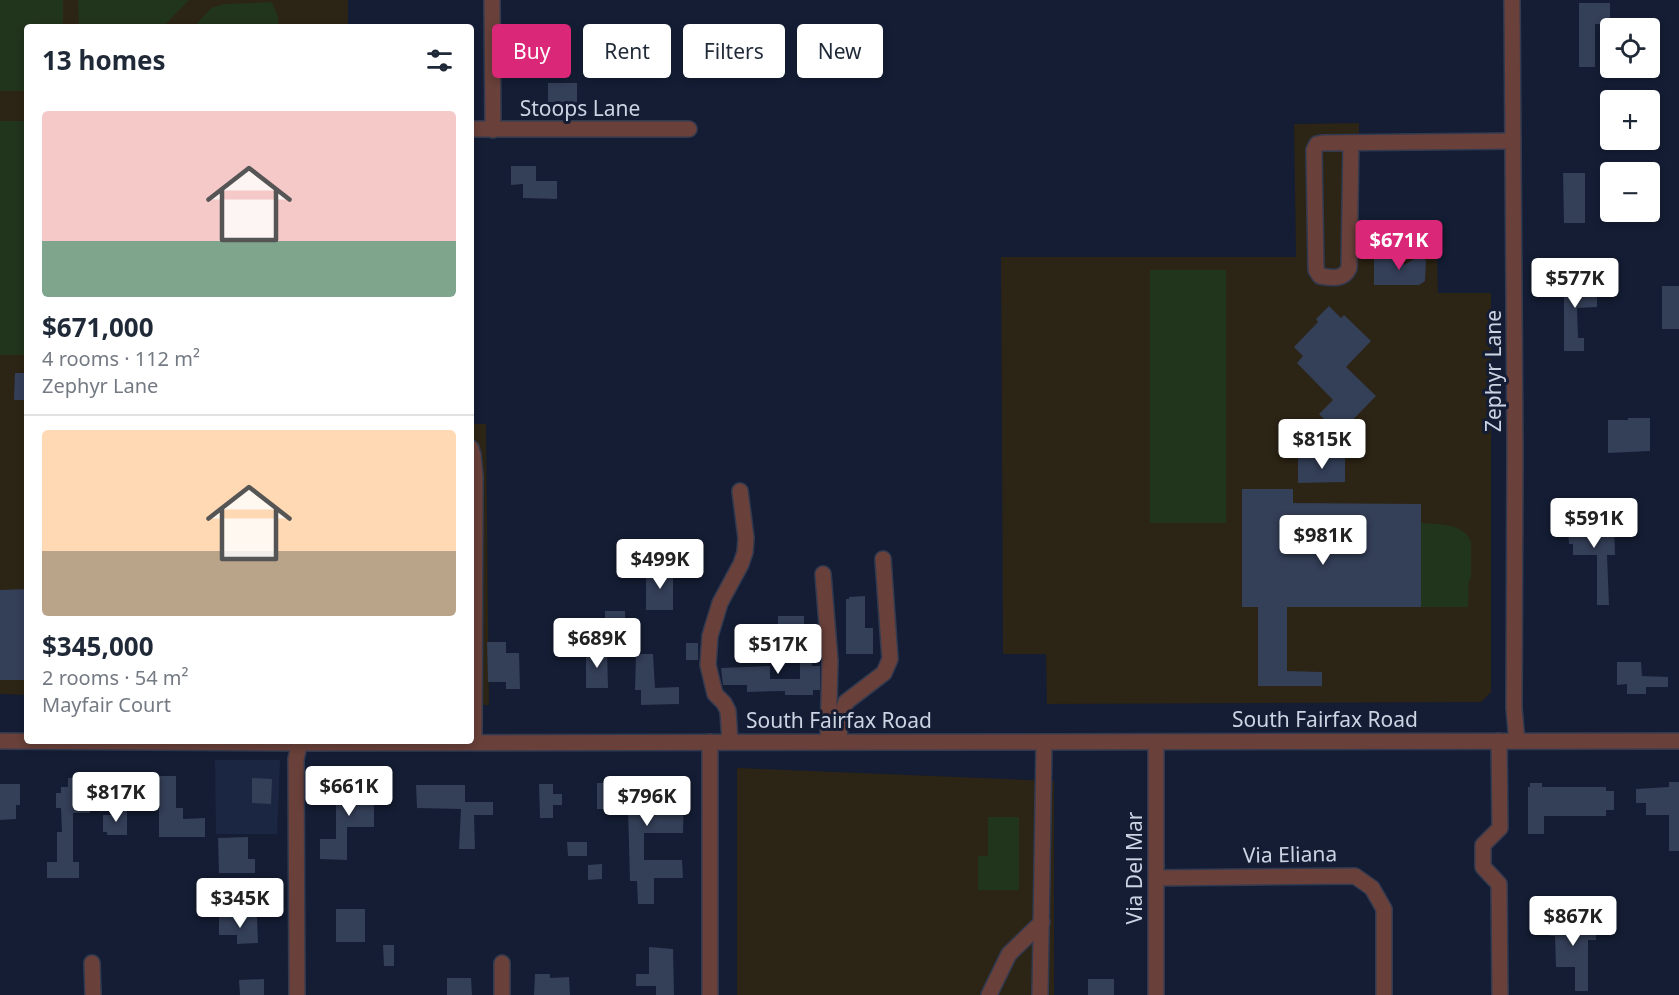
<!DOCTYPE html>
<html lang="en">
<head>
<meta charset="utf-8">
<style>
  :root { --surface:#fff; --page:#f6f6f7; --text:#1f2937; --muted:#747a83; --line:#e0e1e3; --accent:#db2777 }
  body { margin:0; font-family:"Noto Sans",sans-serif; background:var(--page); color:var(--text); height:100vh; display:flex; flex-direction:column; font-size:22px; white-space:nowrap }
  * { box-sizing:border-box; margin:0 }
  p { font-size:20px; color:var(--muted) }
  .icon { flex:none; width:33px; height:33px; fill:none; stroke:currentColor; stroke-width:2; stroke-linecap:round; stroke-linejoin:round }
  .map { position:relative; flex:1; overflow:hidden }
  .sheet { position:absolute; left:24px; top:24px; width:450px; height:720px; display:flex; flex-direction:column; background:var(--surface); border-radius:6px; box-shadow:0 3px 9px #0003 }
  .sheet>* { flex:none }
  .banner { position:absolute; left:492px; top:24px; width:570px; height:54px; display:flex; gap:12px }
  .controls { position:absolute; left:1600px; top:18px; display:grid; gap:12px }
  .controls a { display:grid; place-items:center; width:60px; height:60px; border-radius:6px; background:var(--surface); box-shadow:0 3px 9px #0003; font-size:30px }
  .price { position:absolute; translate:-50% -51px; padding:0 14px; border-radius:6px; background:#fff; color:#222; font-size:20px; line-height:39px; filter:drop-shadow(0 2px 3px #0008) }
  .price::after { content:''; position:absolute; left:50%; top:36px; width:18px; height:14px; margin-left:-9px; background:inherit; clip-path:polygon(0 0,100% 0,50% 100%) }
  .price.current { background:var(--accent); color:#fff }
  ul { padding:0; list-style:none }
  li { display:grid; align-content:center; gap:12px; height:318px; padding:0 18px }
  li+li { border-top:2px solid var(--line) }
  li span { display:grid; place-items:center; height:186px; border-radius:6px; color:#555 }
  li>.icon { margin-inline-start:auto }
  span .icon { width:108px; height:108px; fill:#fffc; stroke-width:1 }
  li b { font-size:26px }
  h2 { display:flex; justify-content:space-between; align-items:center; height:72px; padding:0 18px; font-size:26px }
  .pill { padding:0 21px; border-radius:6px; background:var(--surface); box-shadow:0 3px 9px #0003; font-size:21px; line-height:54px }
  .pill.current { background:var(--accent); color:#fff }
  .map>svg:first-child { display:block }
  .built { fill:#1b2742 }
  .education { fill:#2c2414 }
  .green { fill:#21341c }
  .building { fill:#343f58 }
  .lines { fill:none; stroke-linecap:round; stroke-linejoin:round }
  .minor-casing { stroke:#313a50; stroke-width:18 }
  .minor { stroke:#69403a; stroke-width:15 }
  .labels { text-anchor:middle; stroke-width:6; stroke-linejoin:round; paint-order:stroke }
  .street-label { font-size:21px; fill:#ccd3e3; stroke:#141d34 }
</style>
</head>
<body>
<div class="map">
<svg width="1679" height="995" viewBox="0 0 1679 995">
  <rect width="100%" height="100%" fill="#141d34"/>
  <polygon class="built" points="215,760 280,760 277,834 216,834"/>
  <g class="education">
    <polygon points="0,0 348,0 348,27 27,27 27,695 0,694"/>
    <polygon points="1359,123 1359,254 1421,253 1437,260 1438,293 1491,293 1491,692 1481,702 1047,704 1046,654 1003,654 1001,257 1296,257 1294,124"/>
    <polygon points="471,424 486,424 489,705 471,705"/>
    <polygon points="737,768 1054,781 1054,995 737,995"/>
  </g>
  <g class="green">
    <polygon points="0,0 63,0 63,27 27,27 27,91 0,91"/>
    <polygon points="78,0 189,0 163,27 79,27"/>
    <polygon points="272,2 278,17 278,27 194,27 211,8 224,4"/>
    <rect x="0" y="121" width="27" height="234"/>
    <rect x="1150" y="270" width="76" height="253"/>
    <path d="M1421,523C1439,524 1462,523 1471,541V579H1469L1468,607H1421Z"/>
    <polygon points="988,817 1019,817 1019,890 978,890 978,856 988,856"/>
  </g>
  <g class="building">
    <polygon points="1579,3 1610,3 1610,24 1595,24 1595,67 1579,67"/>
    <rect x="548" y="83" width="29" height="19"/>
    <polygon points="511,166 536,166 536,181 557,181 557,199 523,198 523,184 511,185"/>
    <polygon points="1563,173 1585,173 1585,223 1564,223"/>
    <polygon points="1374,255 1404,255 1404,265 1418,257 1426,260 1425,281 1419,285 1374,285"/>
    <polygon points="1564,274 1584,274 1584,287 1597,295 1597,307 1577,308 1578,338 1584,338 1584,351 1564,351"/>
    <rect x="1662" y="286" width="17" height="43"/>
    <polygon points="1329,306 1341,318 1344,315 1371,341 1346,367 1376,396 1339,434 1319,414 1333,400 1297,363 1303,356 1294,347 1318,322 1316,319"/>
    <polygon points="15,373 27,373 27,400 14,400"/>
    <polygon points="1628,418 1650,418 1650,451 1608,453 1608,420 1628,420"/>
    <polygon points="1345,457 1345,482 1298,483 1298,458"/>
    <polygon points="1242,489 1293,489 1293,503 1421,504 1421,607 1287,607 1287,671 1322,672 1322,686 1258,686 1258,607 1242,607"/>
    <polygon points="1567,519 1614,522 1615,555 1607,555 1609,605 1597,605 1597,555 1573,555 1573,544 1569,544"/>
    <rect x="646" y="569" width="27" height="41"/>
    <polygon points="27,589 27,680 0,680 0,590"/>
    <polygon points="865,596 865,628 873,628 873,654 846,654 846,599 849,599 849,597"/>
    <rect x="605" y="611" width="20" height="16"/>
    <polygon points="778,616 804,616 804,636 778,637"/>
    <polygon points="797,637 811,637 812,666 820,666 820,690 813,690 813,695 785,695 785,691 747,692 747,685 723,685 721,668 770,666 770,679 800,679 800,650 797,650"/>
    <polygon points="487,642 506,642 506,653 519,653 520,689 506,689 506,682 488,682"/>
    <rect x="686" y="643" width="12" height="17"/>
    <polygon points="586,649 607,649 608,688 586,688"/>
    <polygon points="636,654 653,654 655,688 679,687 679,704 641,705 641,690 635,690"/>
    <polygon points="1617,662 1641,662 1642,676 1668,677 1668,687 1646,687 1646,694 1627,694 1627,684 1617,685"/>
    <polygon points="159,776 176,776 176,808 183,808 183,819 205,818 205,837 159,837"/>
    <polygon points="89,777 90,813 73,813 73,862 79,862 79,878 47,878 47,862 57,862 57,832 62,832 61,808 56,808 56,793 61,793 61,787 68,787 68,778"/>
    <polygon points="252,778 272,779 271,804 252,803"/>
    <polygon points="340,779 345,783 374,783 374,827 347,827 347,860 320,859 320,839 336,839 336,791 332,788"/>
    <polygon points="1669,782 1679,782 1679,851 1669,851 1669,815 1646,815 1646,803 1636,803 1636,789 1669,787"/>
    <polygon points="597,783 681,783 681,793 684,793 683,833 644,833 644,860 682,860 683,878 654,878 654,904 638,904 637,881 630,881 628,809 597,809"/>
    <polygon points="1530,783 1542,783 1542,787 1606,787 1606,791 1614,791 1614,810 1606,810 1606,816 1544,816 1544,834 1528,834 1528,787 1530,787"/>
    <polygon points="0,784 20,784 20,805 16,805 16,819 0,820"/>
    <polygon points="539,784 553,784 553,794 562,794 562,805 553,805 553,818 540,818"/>
    <polygon points="416,785 465,785 465,802 493,802 493,815 474,815 475,849 459,849 461,809 417,808"/>
    <polygon points="112,809 127,810 127,835 107,835 107,832 103,832 103,815 112,815"/>
    <polygon points="248,837 248,859 255,859 255,873 219,873 218,838"/>
    <polygon points="567,842 587,842 587,856 568,856"/>
    <polygon points="602,864 602,879 588,880 588,865"/>
    <rect x="336" y="909" width="29" height="33"/>
    <polygon points="1550,915 1560,915 1560,921 1585,921 1585,924 1596,924 1596,940 1588,940 1588,991 1575,991 1575,967 1556,967 1555,936 1550,936"/>
    <polygon points="219,917 257,917 258,943 237,944 237,935 219,935"/>
    <polygon points="383,945 394,945 394,966 384,966"/>
    <polygon points="649,947 673,949 674,995 656,995 656,986 636,986 636,974 649,974"/>
    <polygon points="535,974 550,974 550,978 569,977 570,995 534,995"/>
    <polygon points="447,978 471,978 472,995 447,995"/>
    <polygon points="264,979 264,995 240,995 239,980"/>
    <rect x="1088" y="979" width="26" height="16"/>
  </g>
  <g class="lines">
    <defs>
      <g id="minor">
        <polyline points="492,0 493,130"/>
        <polyline points="1512,0 1515,451 1514,708 1517,741"/>
        <polyline points="471,129 689,129"/>
        <path d="M1351,143L1349,268C1344,280 1332,278 1320,276L1316,270L1314,150L1317,144L1322,143L1513,141"/>
        <polyline points="471,448 473,455 475,476 474,742"/>
        <polyline points="823,574 830,661 828,742"/>
        <polyline points="0,741 300,743 1679,741"/>
        <polyline points="1499,741 1500,828 1483,845 1483,867 1499,884 1500,995"/>
        <polyline points="710,742 710,995"/>
        <polyline points="730,742 728,711 724,703 715,694 708,665 710,636 720,603 741,564 745,552 746,538 740,491"/>
        <polyline points="839,742 840,719 846,702 884,673 890,659 883,559"/>
        <polyline points="1156,742 1156,995"/>
        <polyline points="1156,878 1355,876 1372,888 1384,909 1384,995"/>
        <polyline points="92,963 93,995"/>
        <polyline points="502,963 502,995"/>
        <polyline points="297,995 296,759 300,741"/>
        <polyline points="989,995 1009,954 1042,922"/>
        <polyline points="1040,995 1044,742"/>
      </g>
    </defs>
    <use href="#minor" class="minor-casing"/>
    <use href="#minor" class="minor"/>
  </g>
  <g class="labels">
    <g class="street-label">
      <text x="580" y="116">Stoops Lane</text>
      <text transform="translate(1494 371) rotate(-90)" y="7">Zephyr Lane</text>
      <text x="1325" y="727">South Fairfax Road</text>
      <text x="839" y="728">South Fairfax Road</text>
      <text transform="translate(1290 855) rotate(-1)" y="7">Via Eliana</text>
      <text transform="translate(1135 868) rotate(-90)" y="7">Via Del Mar</text>
    </g>
  </g>
</svg>
<div class="controls">
<a><svg class="icon" aria-label="locate" viewBox="0 0 24 24"><circle cx="12" cy="12" r="6"/><path d="M12 2v4M12 18v4M2 12h4M18 12h4"/></svg></a>
<a>+</a>
<a>−</a>
</div>
<b class="price current" style="left:1399px;top:271px">$671K</b>
<b class="price" style="left:1575px;top:309px">$577K</b>
<b class="price" style="left:1322px;top:470px">$815K</b>
<b class="price" style="left:1594px;top:549px">$591K</b>
<b class="price" style="left:1323px;top:566px">$981K</b>
<b class="price" style="left:660px;top:590px">$499K</b>
<b class="price" style="left:597px;top:669px">$689K</b>
<b class="price" style="left:778px;top:675px">$517K</b>
<b class="price" style="left:349px;top:817px">$661K</b>
<b class="price" style="left:116px;top:823px">$817K</b>
<b class="price" style="left:647px;top:827px">$796K</b>
<b class="price" style="left:240px;top:929px">$345K</b>
<b class="price" style="left:1573px;top:947px">$867K</b>
<div class="banner">
<a class="pill current">Buy</a>
<a class="pill">Rent</a>
<a class="pill">Filters</a>
<a class="pill">New</a>
</div>
<section class="sheet">
<h2>13 homes<svg class="icon" aria-label="filters" viewBox="0 0 24 24"><path d="M4 7h16M4 17h16"/><circle cx="9" cy="7" r="2"/><circle cx="15" cy="17" r="2"/></svg></h2>
<ul>
<li><span style="background:linear-gradient(#f6c9c9 70%,#7fa58c 0)"><svg class="icon" aria-label="home" viewBox="0 0 24 24"><path d="M3 11l9-7 9 7M6 9v11h12V9"/></svg></span><div><b>$671,000</b><p>4 rooms · 112 m²</p><p>Zephyr Lane</p></div></li>
<li><span style="background:linear-gradient(#ffd9b3 65%,#b9a48a 0)"><svg class="icon" aria-label="home" viewBox="0 0 24 24"><path d="M3 11l9-7 9 7M6 9v11h12V9"/></svg></span><div><b>$345,000</b><p>2 rooms · 54 m²</p><p>Mayfair Court</p></div></li>
</ul>
</section>
</div>
</body>
</html>
